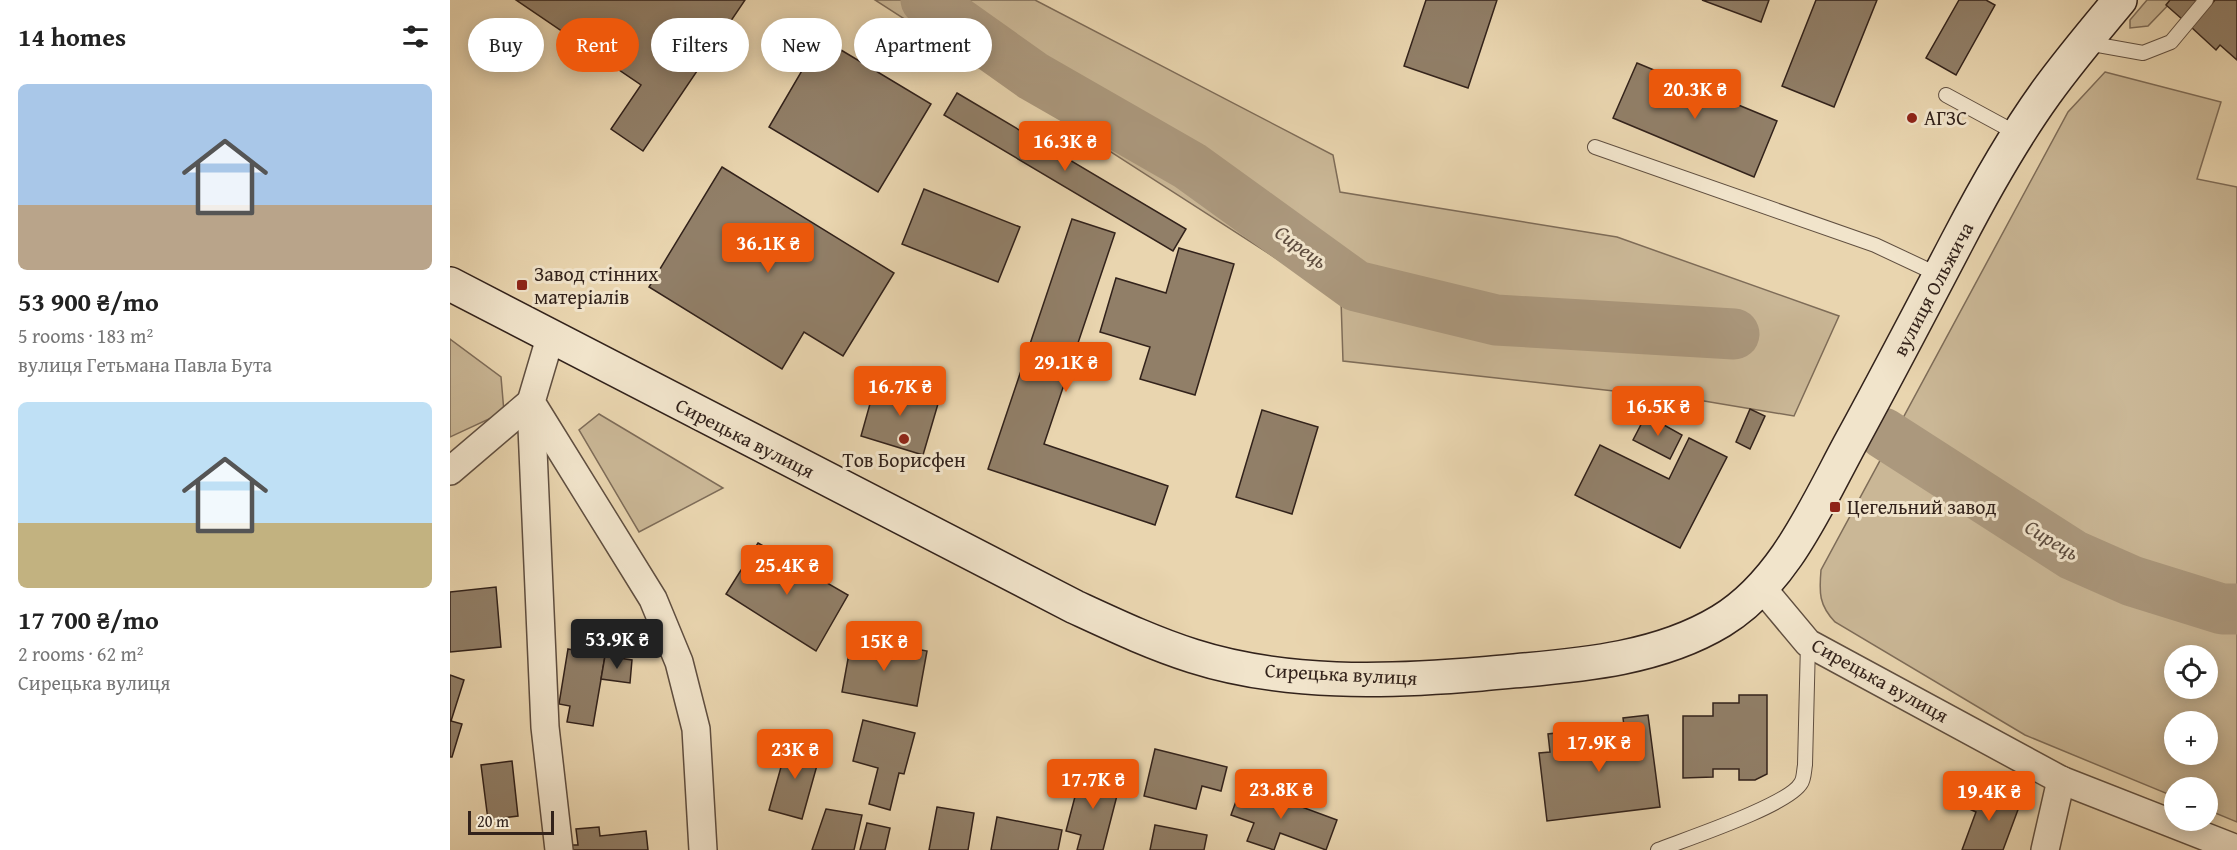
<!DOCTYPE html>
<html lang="en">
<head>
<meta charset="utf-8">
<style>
  :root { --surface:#fff; --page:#f6f6f6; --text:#222; --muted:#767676; --accent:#ea580c }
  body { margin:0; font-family:"Gentium Book Plus",serif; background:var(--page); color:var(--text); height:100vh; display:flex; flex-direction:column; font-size:22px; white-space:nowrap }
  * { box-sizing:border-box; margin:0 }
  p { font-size:20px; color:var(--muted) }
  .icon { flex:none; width:33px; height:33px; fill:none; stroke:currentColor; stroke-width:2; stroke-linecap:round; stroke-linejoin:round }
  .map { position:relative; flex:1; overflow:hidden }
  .drawer { display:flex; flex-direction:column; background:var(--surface); width:450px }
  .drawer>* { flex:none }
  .top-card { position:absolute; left:18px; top:18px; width:570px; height:54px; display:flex; gap:12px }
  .tools { position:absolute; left:1714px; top:645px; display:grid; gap:12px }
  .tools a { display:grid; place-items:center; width:54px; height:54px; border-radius:50%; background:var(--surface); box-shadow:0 3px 15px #0003; font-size:30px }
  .scale { position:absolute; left:18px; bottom:15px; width:86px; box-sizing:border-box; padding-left:6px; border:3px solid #32221b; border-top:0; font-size:16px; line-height:21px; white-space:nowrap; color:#32221b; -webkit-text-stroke:4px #f1e4cb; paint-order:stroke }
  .price { position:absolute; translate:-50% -51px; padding:0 14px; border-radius:6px; background:var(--accent); color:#fff; font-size:20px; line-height:39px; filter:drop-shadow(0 2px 3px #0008) }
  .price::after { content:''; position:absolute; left:50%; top:36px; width:18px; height:14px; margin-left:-9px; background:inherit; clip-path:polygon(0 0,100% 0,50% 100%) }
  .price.current { background:#222; color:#fff }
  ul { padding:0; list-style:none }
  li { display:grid; align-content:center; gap:12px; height:318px; padding:0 18px }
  li span { display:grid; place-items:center; height:186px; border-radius:9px; color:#555 }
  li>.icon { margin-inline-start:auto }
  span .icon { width:108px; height:108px; fill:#fffc; stroke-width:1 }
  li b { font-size:26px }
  h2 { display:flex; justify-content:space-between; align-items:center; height:72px; padding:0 18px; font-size:26px }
  .chip { padding:0 21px; border-radius:27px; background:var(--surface); box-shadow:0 3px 15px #0003; font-size:21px; line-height:54px }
  .chip.current { background:var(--accent); color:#fff }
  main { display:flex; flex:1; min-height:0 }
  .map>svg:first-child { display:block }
  .green { fill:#cab796; stroke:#7e6c58; stroke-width:1.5; fill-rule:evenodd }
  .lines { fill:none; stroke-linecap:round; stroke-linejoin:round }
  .river { stroke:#ab987d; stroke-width:51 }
  .building { fill:#917f68; stroke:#32221b; stroke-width:1.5 }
  .lane-casing { stroke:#604f40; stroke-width:16 }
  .street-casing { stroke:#604f40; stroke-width:30 }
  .secondary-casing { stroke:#32221b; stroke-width:36 }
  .lane { stroke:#f1e4cb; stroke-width:14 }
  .street { stroke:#f1e4cb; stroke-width:27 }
  .secondary { stroke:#f1e4cb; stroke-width:33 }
  .poi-dot { fill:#8f2418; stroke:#f1e4cb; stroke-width:2 }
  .labels { text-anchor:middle; stroke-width:6; stroke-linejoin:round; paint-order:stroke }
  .poi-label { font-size:20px; fill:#32221b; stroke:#f1e4cb; text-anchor:start }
  .street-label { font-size:20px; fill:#32221b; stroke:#f1e4cb }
  .water-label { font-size:21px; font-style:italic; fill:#5c4b3d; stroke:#f1e4cb }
</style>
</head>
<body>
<main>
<section class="drawer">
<h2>14 homes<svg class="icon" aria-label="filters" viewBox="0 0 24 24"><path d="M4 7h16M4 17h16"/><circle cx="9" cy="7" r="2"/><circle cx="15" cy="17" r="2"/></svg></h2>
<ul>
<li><span style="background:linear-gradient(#a9c7e8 65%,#b9a48a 0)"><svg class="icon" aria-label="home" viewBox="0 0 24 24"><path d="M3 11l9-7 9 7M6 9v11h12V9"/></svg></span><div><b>53 900 ₴/mo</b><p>5 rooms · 183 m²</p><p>вулиця Гетьмана Павла Бута</p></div></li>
<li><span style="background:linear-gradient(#bfe0f5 65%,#c2b280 0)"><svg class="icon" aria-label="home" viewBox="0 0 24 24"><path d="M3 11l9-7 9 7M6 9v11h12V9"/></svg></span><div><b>17 700 ₴/mo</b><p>2 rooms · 62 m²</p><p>Сирецька вулиця</p></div></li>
</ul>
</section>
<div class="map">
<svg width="1787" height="850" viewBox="0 0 1787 850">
  <rect width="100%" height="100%" fill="#e9d5af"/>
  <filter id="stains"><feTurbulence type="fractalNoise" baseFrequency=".00333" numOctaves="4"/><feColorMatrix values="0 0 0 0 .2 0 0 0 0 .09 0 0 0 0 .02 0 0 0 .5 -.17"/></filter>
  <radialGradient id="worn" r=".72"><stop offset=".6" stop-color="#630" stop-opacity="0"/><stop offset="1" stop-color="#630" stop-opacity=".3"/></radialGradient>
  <g class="green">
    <polygon points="425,0 585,0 883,155 890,192 1167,237 1389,316 1344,416 1254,401 893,361 891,300"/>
    <polygon points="1697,0 1723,0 1698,26 1680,28 1680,20"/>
    <path d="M1655,72L1771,102L1747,179L1787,187V822L1758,810V788H1725V797L1575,735L1385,622C1369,605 1369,593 1371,570L1618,112ZM1725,656H1758V688H1725ZM1725,722H1758V754H1725Z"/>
    <polygon points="0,339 51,377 54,412 0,437"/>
    <polygon points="149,414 273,488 189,532 129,430"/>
  </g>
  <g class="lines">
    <g class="river">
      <polyline points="476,0 583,76 740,166 906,286 1046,320 1284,334"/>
      <polyline points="1433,433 1623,555 1682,581 1772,609 1787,609"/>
    </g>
  </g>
  <g class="building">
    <polygon points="66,0 295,0 193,151 161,129 191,85"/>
    <polygon points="976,0 1047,0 1018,88 954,66"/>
    <polygon points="1252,0 1319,0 1311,22"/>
    <polygon points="1366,0 1427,0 1384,107 1332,86"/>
    <polygon points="1509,0 1536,0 1545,5 1506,75 1476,58"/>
    <polygon points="1720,0 1764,0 1741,27 1716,5"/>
    <polygon points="1765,0 1787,0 1787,60 1770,45 1766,50 1741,27"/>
    <polygon points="371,38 481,104 428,192 319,127"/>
    <polygon points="1187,63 1327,121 1304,177 1163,118"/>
    <polygon points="507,93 736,229 723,251 494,115"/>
    <polygon points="272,167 444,273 393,356 354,332 332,369 199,287"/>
    <polygon points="474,189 570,227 548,282 452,244"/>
    <polygon points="622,219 665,233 594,444 718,486 705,525 538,469"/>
    <polygon points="729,248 784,264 745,395 690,379 700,347 650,332 666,278 716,293"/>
    <polygon points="427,379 490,397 473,455 411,436"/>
    <polygon points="1300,409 1315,416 1300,449 1286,442"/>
    <polygon points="812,410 868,427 842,514 786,497"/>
    <polygon points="1196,415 1232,435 1220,459 1183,440"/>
    <polygon points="1239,438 1277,457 1230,548 1125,495 1150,445 1219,479"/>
    <polygon points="308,543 398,595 366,651 276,594"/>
    <polygon points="46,587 51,647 0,652 0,592"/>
    <polygon points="402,637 477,651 467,706 392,692"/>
    <polygon points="118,649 155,656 143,726 117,722 120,706 109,704"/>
    <polygon points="155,656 182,660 180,683 151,679"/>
    <polygon points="0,675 14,680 1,721 12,724 2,757 0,757"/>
    <polygon points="1289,695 1317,695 1317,774 1305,780 1289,780 1289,769 1263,769 1263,777 1233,778 1233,716 1263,716 1263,703 1289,703"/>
    <polygon points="1198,715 1210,807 1097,821 1089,753 1100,752 1098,734 1139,729 1141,746 1176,742 1173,718"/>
    <polygon points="413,720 465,733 454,774 449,773 440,810 419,804 428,768 403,761"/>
    <polygon points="338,742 371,751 352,819 319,810"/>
    <polygon points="705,749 777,767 771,791 752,786 746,809 694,796"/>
    <polygon points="62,761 68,816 38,820 31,765"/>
    <polygon points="632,770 671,780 653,850 627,850 631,835 616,831"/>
    <polygon points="792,785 887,820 876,850 830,833 824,850 797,841 804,823 781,815"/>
    <polygon points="1519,789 1569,807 1553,850 1512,850 1526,812 1513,806"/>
    <polygon points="487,807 524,813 518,850 479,850"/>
    <polygon points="376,809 412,815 404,850 362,850"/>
    <polygon points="547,817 612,830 608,850 541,850"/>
    <polygon points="417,823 440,828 435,850 410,850"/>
    <polygon points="705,825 757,835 754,850 700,850"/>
    <polygon points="149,827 150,836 196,831 198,850 122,850 121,845 128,845 126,829"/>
  </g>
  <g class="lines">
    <defs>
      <g id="lane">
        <polyline points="1637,43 1693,53 1721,42 1756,0"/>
        <polyline points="1496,95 1568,134"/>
        <polyline points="1145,147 1425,245 1491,276"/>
        <path d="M1208,850C1236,839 1339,805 1351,783C1354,779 1354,770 1355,765L1358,643"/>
      </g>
      <g id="street">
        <polyline points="100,338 81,402 203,599 229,662 246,729 253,850"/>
        <polyline points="81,404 95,727 109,850"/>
        <polyline points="0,471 81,402"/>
        <polyline points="1312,588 1358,643 1611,780 1787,849"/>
        <polyline points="1595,850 1611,780"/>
      </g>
      <path id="secondary" d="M0,284L625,607C664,625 702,643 743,656C834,685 937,682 1031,674C1111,666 1200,664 1271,621C1335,582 1367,504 1402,440C1438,374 1473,307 1508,240C1534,190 1562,140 1595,94C1618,62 1644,31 1670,0"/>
    </defs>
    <use href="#lane" class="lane-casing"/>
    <use href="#street" class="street-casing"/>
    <use href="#secondary" class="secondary-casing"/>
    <use href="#lane" class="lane"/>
    <use href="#street" class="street"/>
    <use href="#secondary" class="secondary"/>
  </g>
  <g class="poi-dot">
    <circle cx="1462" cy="118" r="6"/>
    <rect x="66" y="279" width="12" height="12" rx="3"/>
    <circle cx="454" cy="439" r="6"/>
    <rect x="1379" y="501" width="12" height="12" rx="3"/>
  </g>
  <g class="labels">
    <g class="poi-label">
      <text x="1474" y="125">АГЗС</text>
      <text x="84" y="281">Завод стінних<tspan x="84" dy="23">матеріалів</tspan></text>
      <text x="454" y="467" text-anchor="middle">Тов Борисфен</text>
      <text x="1397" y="514">Цегельний завод</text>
    </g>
    <g class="street-label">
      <text transform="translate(1483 289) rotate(-62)" y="7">вулиця Ольжича</text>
      <text transform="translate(295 438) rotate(27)" y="7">Сирецька вулиця</text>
      <text transform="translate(891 674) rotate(3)" y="7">Сирецька вулиця</text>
      <text transform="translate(1430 680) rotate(29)" y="7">Сирецька вулиця</text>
    </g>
    <g class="water-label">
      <text transform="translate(851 247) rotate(36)" y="7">Сирець</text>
      <text transform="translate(1602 540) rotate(31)" y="7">Сирець</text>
    </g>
  </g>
  <rect width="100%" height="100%" filter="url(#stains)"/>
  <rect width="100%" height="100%" fill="url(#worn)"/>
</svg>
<div class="tools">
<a><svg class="icon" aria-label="locate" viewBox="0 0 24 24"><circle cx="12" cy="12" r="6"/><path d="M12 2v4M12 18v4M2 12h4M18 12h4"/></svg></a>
<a>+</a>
<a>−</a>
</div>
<div class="scale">20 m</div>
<b class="price" style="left:1245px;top:120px">20.3K ₴</b>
<b class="price" style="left:615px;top:172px">16.3K ₴</b>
<b class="price" style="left:318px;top:274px">36.1K ₴</b>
<b class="price" style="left:616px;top:393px">29.1K ₴</b>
<b class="price" style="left:450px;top:417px">16.7K ₴</b>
<b class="price" style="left:1208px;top:437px">16.5K ₴</b>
<b class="price" style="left:337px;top:596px">25.4K ₴</b>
<b class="price current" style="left:167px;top:670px">53.9K ₴</b>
<b class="price" style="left:434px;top:672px">15K ₴</b>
<b class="price" style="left:1149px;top:773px">17.9K ₴</b>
<b class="price" style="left:345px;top:780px">23K ₴</b>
<b class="price" style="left:643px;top:810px">17.7K ₴</b>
<b class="price" style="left:831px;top:820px">23.8K ₴</b>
<b class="price" style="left:1539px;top:822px">19.4K ₴</b>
<div class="top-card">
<a class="chip">Buy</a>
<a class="chip current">Rent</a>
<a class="chip">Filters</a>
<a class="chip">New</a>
<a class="chip">Apartment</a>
</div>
</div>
</main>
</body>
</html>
